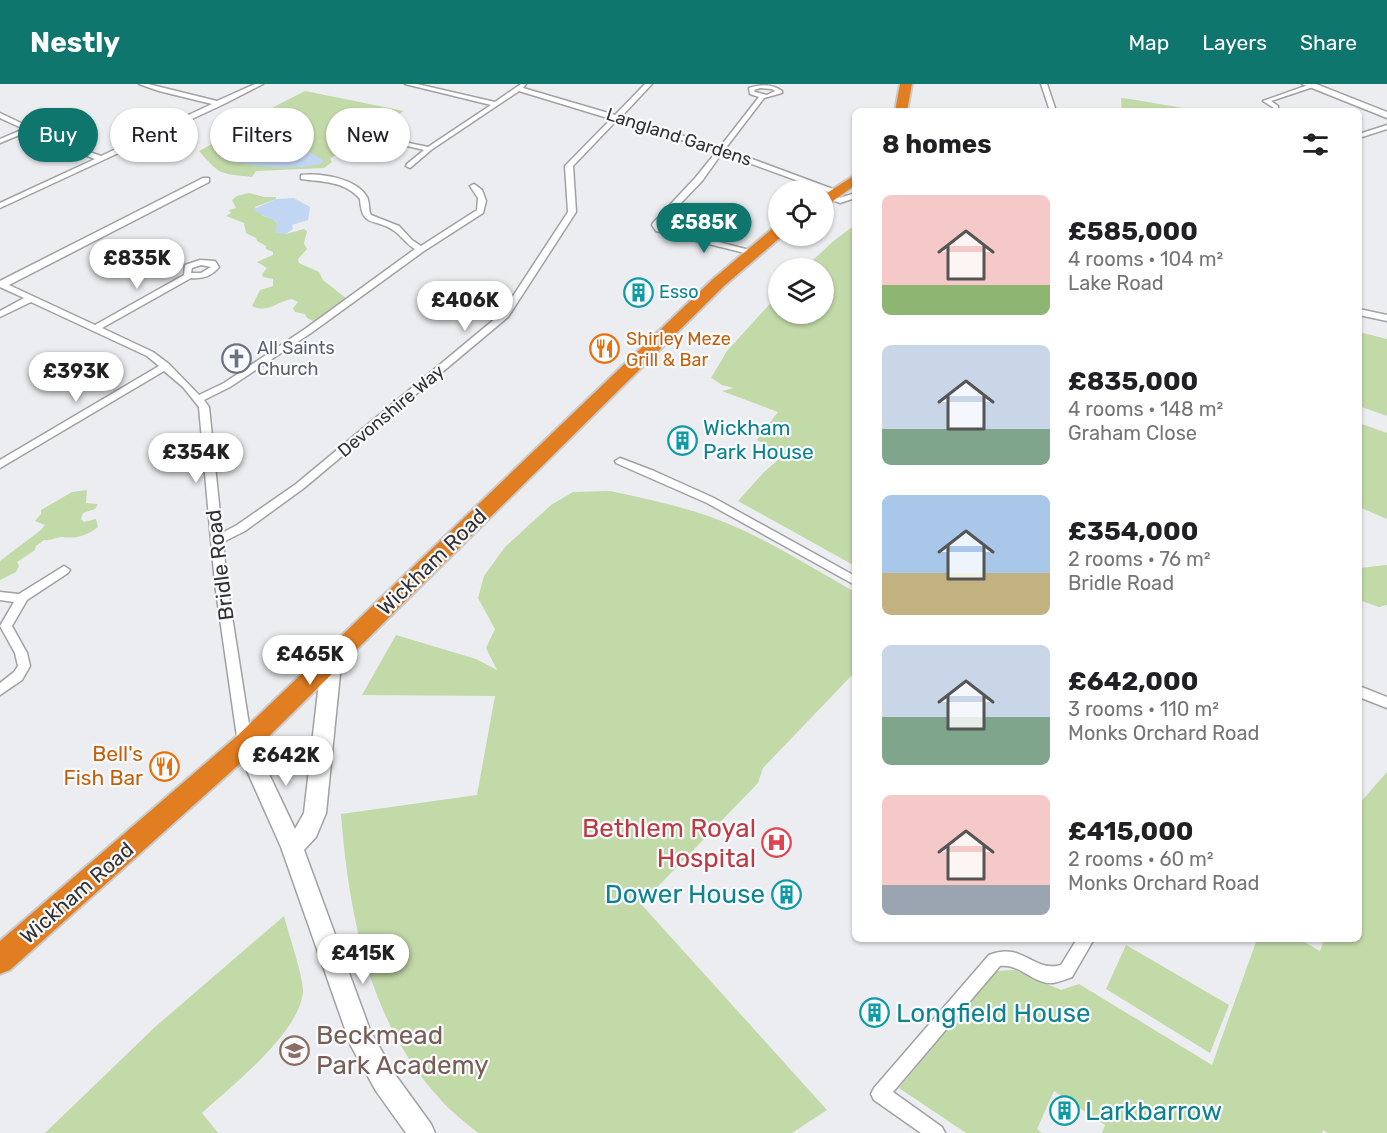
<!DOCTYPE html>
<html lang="en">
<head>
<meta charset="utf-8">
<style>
  :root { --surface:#fff; --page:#f2f2f2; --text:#202124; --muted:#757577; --accent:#0f766e }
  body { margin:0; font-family:Rubik,sans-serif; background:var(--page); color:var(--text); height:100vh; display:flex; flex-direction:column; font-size:22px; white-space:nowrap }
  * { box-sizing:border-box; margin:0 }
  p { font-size:20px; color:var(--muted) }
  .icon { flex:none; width:33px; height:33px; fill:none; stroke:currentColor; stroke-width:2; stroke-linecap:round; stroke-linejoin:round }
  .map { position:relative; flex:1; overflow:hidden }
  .drawer { position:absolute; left:852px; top:24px; width:510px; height:834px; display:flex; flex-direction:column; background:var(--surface); border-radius:9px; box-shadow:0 2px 4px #0004 }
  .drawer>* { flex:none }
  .banner { position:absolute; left:18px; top:24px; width:570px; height:54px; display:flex; gap:12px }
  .controls { position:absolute; left:768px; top:96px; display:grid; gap:12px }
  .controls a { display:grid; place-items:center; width:66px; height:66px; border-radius:50%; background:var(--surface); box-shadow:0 2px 4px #0004; font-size:30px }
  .price { position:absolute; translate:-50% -51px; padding:0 14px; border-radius:21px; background:#fff; color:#222; font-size:20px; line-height:39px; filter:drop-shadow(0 2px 3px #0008) }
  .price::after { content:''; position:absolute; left:50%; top:36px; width:18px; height:14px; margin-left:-9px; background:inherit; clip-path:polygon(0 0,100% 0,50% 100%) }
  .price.on { background:var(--accent); color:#fff }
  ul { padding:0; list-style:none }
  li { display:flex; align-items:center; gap:18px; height:150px; padding:0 30px }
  li span { display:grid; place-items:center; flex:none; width:168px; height:120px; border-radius:9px; color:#555 }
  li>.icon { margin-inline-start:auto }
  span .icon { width:72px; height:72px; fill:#fffc; stroke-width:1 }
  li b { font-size:26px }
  h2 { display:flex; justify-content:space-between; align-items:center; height:72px; padding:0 30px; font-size:26px }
  .tag { padding:0 21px; border-radius:27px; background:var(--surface); box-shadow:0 2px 4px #0004; font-size:21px; line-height:54px }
  .tag.on { background:var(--accent); color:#fff }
  header { display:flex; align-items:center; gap:36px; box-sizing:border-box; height:84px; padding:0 30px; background:var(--accent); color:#fff }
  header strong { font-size:28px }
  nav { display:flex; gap:33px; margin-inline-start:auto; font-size:21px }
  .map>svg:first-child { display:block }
  .green { fill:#c2d9a8 }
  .water { fill:#c1d6f2 }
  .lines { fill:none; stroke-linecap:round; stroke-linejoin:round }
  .street-casing { stroke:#a0a1a4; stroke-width:3 }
  .secondary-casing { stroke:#a0a1a4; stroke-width:3 }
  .highway-casing { stroke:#cacaca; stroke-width:4 }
  .street { fill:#fff; fill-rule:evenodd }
  .secondary { fill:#fff; fill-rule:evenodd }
  .highway { fill:#e27e22; fill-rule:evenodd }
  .labels { text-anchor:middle; stroke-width:4.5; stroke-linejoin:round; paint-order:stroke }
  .far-street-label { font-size:18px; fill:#333334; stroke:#fafbfe }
  .far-culture-label { font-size:18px; fill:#0d838f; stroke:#fafbfe; text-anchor:start }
  .far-food-label { font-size:18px; fill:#c56008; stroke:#fafbfe; text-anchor:start }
  .far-worship-label { font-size:18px; fill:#5b616d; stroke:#fafbfe; text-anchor:start }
  .culture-label { font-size:21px; fill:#0d838f; stroke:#fafbfe; text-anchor:start }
  .street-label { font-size:21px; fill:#333334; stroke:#fafbfe }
  .food-label { font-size:21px; fill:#c56008; stroke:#fafbfe; text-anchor:end }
  .near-health-label { font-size:26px; fill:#be3a42; stroke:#fafbfe; text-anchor:end }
  .near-culture-label { font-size:26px; fill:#0d838f; stroke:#fafbfe; text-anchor:start }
  .near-education-label { font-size:26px; fill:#785e54; stroke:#fafbfe; text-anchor:start }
</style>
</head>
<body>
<header>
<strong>Nestly</strong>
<nav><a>Map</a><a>Layers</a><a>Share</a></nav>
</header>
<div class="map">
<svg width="1387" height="1049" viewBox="0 0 1387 1049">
  <rect width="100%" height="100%" fill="#ecedf0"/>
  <g class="green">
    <path d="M305,7L404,27L339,68L330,75L332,78L324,84L256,87L252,93C219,89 221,92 199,67L261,34L264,28Z"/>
    <polygon points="1121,14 1130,15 1201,27 1122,27"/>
    <path d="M249,109L264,113H276V115L255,123L263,132L273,135L286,150L304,145L307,147L304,160L307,165L298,175L299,179L319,188L323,196L347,215L315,238L307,234L305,230L295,228L293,224L298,218L292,215C278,217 267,230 252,222L260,206L273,202V195L263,193L262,190L267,184L257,178L273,171V168L266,165V162L257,157L256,154L246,149L244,139L226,132L231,129L229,126L236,124L232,116L237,112Z"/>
    <polygon points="855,141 855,482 738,417 764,388 784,371 757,356 778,328 722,307 734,304 722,301 711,294 727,267 778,211 778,230 824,230 824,184 804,184 836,155"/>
    <polygon points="1359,248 1387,255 1387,332 1359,322"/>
    <polygon points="1359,339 1387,349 1387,435 1359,423"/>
    <path d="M87,406L86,419L98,420L95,425L83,429L81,435L84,438L96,435L98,443C86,452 76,455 62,453C57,453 51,457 44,456L36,462L35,466L17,478L19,482L16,488L0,496V477L41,446L45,441L35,437L41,430V426L72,408Z"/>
    <path d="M610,407C643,414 676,421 708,432C758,449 809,482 855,508V588L763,684L758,699L641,820L827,1026L792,1049H478C465,1038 451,1028 440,1015C369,938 349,831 341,730L477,711L495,612L362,611L396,551L476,575L497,586L486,564L495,545L478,514L484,492L505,463L551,421L573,408Z"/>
    <polygon points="1387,481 1387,521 1379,523 1359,516 1359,484"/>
    <polygon points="1387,688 1387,1049 1328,1049 1323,1046 1322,1049 1102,1049 1105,1041 1054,1007 1037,1045 1042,1049 966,1049 899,1004 995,887 1015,886 1061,906 1079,900 1212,981 1257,855 1299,855 1320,867 1324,855 1359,855 1359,720"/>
    <path d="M284,832C288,848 304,895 303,908C299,950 232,1001 202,1029L218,1049H45L155,943Z"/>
    <polygon points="1126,861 1229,921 1210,969 1106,905"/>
  </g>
  <g class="water">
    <path d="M272,43L297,46L300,50L292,59L322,75L323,78C311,87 248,84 235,77L234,71C244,60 258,47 272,43Z"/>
    <path d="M294,114L310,123L308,136L292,141L293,145L286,150L275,149L277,139C270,132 260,133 254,125L276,115Z"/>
  </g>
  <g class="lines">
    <defs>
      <g id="street">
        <polygon points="139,0 148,0 217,17 255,0 263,0 222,21 0,124 0,119 95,75 57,60 29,47 0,59 0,55 24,45 0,34 0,29 61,58 101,72 212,20 159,7"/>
        <path d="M405,0H417L495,18L521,0H526L523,4L615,31L645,0H652L621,33L720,63L759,13L750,10L749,4C761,0 772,0 782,7V9L764,14L725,65L841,108L834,110L722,69L702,97L660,141L662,143L753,167V171L656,147L652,141L653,139L696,93L717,67L617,36L573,82L576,128L508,233L304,404L245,447L223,458L227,500L252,660L250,664L245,666L240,664L238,660L215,500L199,323L183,303L164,287L0,384V376L159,282L147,272L31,218L0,233V227L24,214L0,203V197L203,94H209V98L9,201L95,241L184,191L185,181L200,176L215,177L219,183C212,192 203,195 191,194L102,244L153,268L169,280L199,311L224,299L305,245L415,165C406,160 401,151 393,146C374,133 362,145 360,115C345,97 323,98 301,95V91C321,89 356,94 367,113C370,119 368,126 371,131L399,142L412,156L421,162L477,126L478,114L470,102L474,100L482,106L486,117L483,129L424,167L311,249L230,303L204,316L209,323L222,449L237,441L296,400L502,229L568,128L565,82L611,35L519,7L431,66L410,84L406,82L407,80L424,66L366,52V50L428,63L491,21ZM760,4L772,5L775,7L767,11L755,8L754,6ZM201,181L211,183L201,189H191L192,184Z"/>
        <polygon points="1041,0 1047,0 1056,27 1050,27"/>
        <polygon points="1311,0 1314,2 1313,3 1271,17 1278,22 1278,24 1274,24 1263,17"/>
        <polygon points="1387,41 1387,45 1359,54 1359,50"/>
        <polygon points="855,109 855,114 840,119 825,113 829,111 840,114"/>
        <polygon points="1359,225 1387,231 1387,237 1359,231"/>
        <polygon points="620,374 654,387 714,414 855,492 855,501 707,419 616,379 615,377"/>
        <polygon points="64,482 70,486 68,489 27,516 12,542 27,569 30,582 22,596 0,611 0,599 14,588 18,582 15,569 0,542 14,518 0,516 0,508 19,510"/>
        <polygon points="1359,602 1387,613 1387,624 1359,613"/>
        <path d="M1077,855H1094L1072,893C1066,895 1059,898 1053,899C1034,901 1020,879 1000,882L893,1008L942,1043L945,1049H921L874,1016L871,1010L874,1004L989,871C1023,857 1033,889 1061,881Z"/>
      </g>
      <g id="secondary">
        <polygon points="1302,0 1316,0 1387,28 1387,34"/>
        <polygon points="337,564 344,566 346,571 340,590 326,729 316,753 304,766 370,946 394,989 431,1040 435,1049 406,1049 376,1007 351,962 281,763 235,660 238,654 245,652 252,654 295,745 304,729 320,590 330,566"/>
      </g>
      <g id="highway">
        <polygon points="900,0 912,0 907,27 895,27"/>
        <polygon points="855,91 855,101 829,120 824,121 824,111"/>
        <polygon points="778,143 778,152 782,152 724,202 254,667 10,886 0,890 0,857 236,653 712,196 773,144"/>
      </g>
    </defs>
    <use href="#street" class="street-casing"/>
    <use href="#secondary" class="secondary-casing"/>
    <use href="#highway" class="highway-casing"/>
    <use href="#street" class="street"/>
    <use href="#secondary" class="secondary"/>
    <use href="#highway" class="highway"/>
  </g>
  <defs>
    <symbol id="building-ring" viewBox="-11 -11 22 22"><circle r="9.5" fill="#fafbfe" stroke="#0f9aa8" stroke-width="1.5"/><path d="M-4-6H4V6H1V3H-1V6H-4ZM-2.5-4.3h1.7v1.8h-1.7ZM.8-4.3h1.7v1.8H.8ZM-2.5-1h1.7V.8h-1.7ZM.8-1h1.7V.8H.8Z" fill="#0f9aa8"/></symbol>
    <symbol id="restaurant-ring" viewBox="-11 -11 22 22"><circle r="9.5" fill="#fafbfe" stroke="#e8710a" stroke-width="1.5"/><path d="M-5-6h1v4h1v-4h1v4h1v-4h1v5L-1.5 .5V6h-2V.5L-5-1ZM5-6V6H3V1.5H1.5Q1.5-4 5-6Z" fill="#e8710a"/></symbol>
    <symbol id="church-ring" viewBox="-11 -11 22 22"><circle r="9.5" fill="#fafbfe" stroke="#6b7280" stroke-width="1.5"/><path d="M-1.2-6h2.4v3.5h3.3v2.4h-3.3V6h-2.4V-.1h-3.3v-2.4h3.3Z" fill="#6b7280"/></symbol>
    <symbol id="hospital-ring" viewBox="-11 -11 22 22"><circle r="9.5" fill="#fafbfe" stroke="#e0444e" stroke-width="1.5"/><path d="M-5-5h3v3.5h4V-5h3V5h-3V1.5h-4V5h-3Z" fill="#e0444e"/></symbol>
    <symbol id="school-ring" viewBox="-11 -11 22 22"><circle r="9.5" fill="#fafbfe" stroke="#8d6e63" stroke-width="1.5"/><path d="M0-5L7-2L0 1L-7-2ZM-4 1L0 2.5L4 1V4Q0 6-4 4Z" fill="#8d6e63"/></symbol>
  </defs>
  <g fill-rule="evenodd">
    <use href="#building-ring" x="622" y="192" width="33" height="33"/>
    <use href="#restaurant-ring" x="588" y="248" width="33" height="33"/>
    <use href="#church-ring" x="220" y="258" width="33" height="33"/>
    <use href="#building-ring" x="666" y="340" width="33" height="33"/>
    <use href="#restaurant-ring" x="148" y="666" width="33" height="33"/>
    <use href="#hospital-ring" x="760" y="742" width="33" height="33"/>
    <use href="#building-ring" x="770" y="794" width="33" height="33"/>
    <use href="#building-ring" x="858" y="912" width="33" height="33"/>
    <use href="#school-ring" x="278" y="950" width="33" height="33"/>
    <use href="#building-ring" x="1048" y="1010" width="33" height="33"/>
  </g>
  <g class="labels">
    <g class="far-street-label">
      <text transform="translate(679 53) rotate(18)" y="6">Langland Gardens</text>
      <text transform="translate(391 327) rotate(-40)" y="6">Devonshire Way</text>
    </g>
    <g class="far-culture-label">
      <text x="659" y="214">Esso</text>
    </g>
    <g class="far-food-label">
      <text x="626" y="261">Shirley Meze<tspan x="626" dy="21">Grill &amp; Bar</tspan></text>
    </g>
    <g class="far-worship-label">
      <text x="257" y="270">All Saints<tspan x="257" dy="21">Church</tspan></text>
    </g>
    <g class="culture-label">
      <text x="703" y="351">Wickham<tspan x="703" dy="24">Park House</tspan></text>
    </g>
    <g class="street-label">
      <text transform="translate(432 478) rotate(-44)" y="7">Wickham Road</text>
      <text transform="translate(220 481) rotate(-97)" y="7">Bridle Road</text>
      <text transform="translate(77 809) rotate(-41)" y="7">Wickham Road</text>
    </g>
    <g class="food-label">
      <text x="143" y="677">Bell's<tspan x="143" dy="24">Fish Bar</tspan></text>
    </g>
    <g class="near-health-label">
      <text x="756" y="753">Bethlem Royal<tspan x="756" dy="30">Hospital</tspan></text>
    </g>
    <g class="near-culture-label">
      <text x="765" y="819" text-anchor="end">Dower House</text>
      <text x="896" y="938">Longfield House</text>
      <text x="1085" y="1036">Larkbarrow</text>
    </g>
    <g class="near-education-label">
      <text x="316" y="960">Beckmead<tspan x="316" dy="30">Park Academy</tspan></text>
    </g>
  </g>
</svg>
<div class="controls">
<a><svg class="icon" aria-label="locate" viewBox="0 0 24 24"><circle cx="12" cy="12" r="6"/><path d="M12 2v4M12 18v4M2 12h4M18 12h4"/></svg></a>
<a><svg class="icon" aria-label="layers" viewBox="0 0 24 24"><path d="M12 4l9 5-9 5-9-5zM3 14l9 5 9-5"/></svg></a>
</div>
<b class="price on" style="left:704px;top:170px">£585K</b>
<b class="price" style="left:137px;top:206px">£835K</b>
<b class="price" style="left:465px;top:248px">£406K</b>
<b class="price" style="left:76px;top:319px">£393K</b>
<b class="price" style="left:196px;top:400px">£354K</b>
<b class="price" style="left:310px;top:602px">£465K</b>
<b class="price" style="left:286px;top:703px">£642K</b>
<b class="price" style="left:363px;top:901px">£415K</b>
<div class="banner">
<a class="tag on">Buy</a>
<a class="tag">Rent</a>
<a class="tag">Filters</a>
<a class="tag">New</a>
</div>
<section class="drawer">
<h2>8 homes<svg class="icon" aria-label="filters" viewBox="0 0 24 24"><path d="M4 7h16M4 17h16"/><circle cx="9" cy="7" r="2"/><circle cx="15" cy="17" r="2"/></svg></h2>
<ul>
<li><span style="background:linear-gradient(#f6c9c9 75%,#8fb573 0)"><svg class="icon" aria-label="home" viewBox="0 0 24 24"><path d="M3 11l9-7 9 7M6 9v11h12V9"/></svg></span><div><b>£585,000</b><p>4 rooms · 104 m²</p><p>Lake Road</p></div></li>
<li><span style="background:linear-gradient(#c9d6e8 70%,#7fa58c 0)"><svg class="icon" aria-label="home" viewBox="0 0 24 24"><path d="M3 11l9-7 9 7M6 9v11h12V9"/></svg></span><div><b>£835,000</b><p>4 rooms · 148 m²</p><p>Graham Close</p></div></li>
<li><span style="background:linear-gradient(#a9c7e8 65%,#c2b280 0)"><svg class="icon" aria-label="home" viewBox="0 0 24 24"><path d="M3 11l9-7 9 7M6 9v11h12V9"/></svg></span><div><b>£354,000</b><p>2 rooms · 76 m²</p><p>Bridle Road</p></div></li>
<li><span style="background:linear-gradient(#c9d6e8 60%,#7fa58c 0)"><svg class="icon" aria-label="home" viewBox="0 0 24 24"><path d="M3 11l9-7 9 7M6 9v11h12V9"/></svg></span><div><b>£642,000</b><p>3 rooms · 110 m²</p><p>Monks Orchard Road</p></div></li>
<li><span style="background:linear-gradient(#f6c9c9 75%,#9aa5b1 0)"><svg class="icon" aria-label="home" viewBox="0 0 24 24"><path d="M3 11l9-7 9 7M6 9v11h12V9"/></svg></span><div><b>£415,000</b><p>2 rooms · 60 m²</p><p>Monks Orchard Road</p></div></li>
</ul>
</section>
</div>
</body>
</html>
